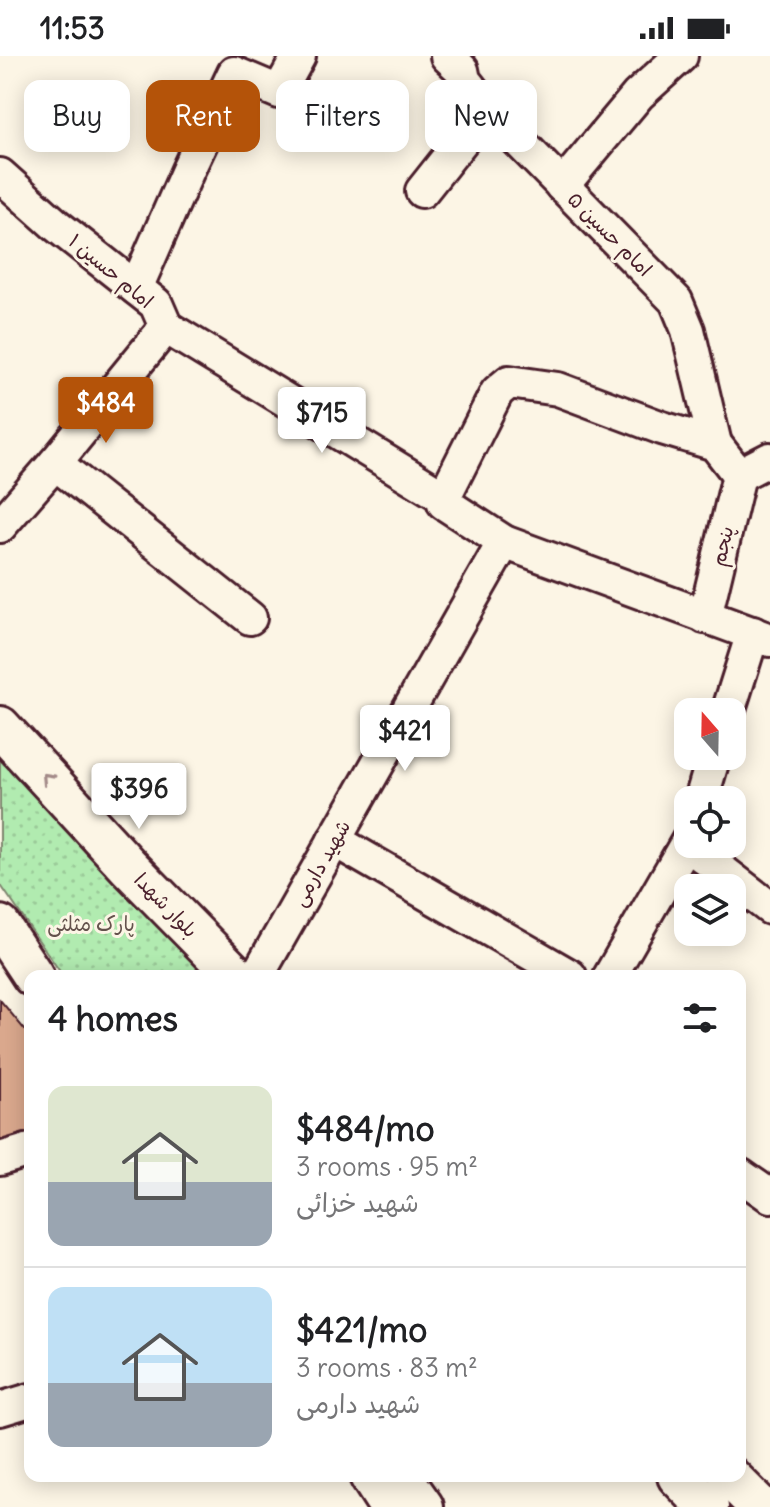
<!DOCTYPE html>
<html lang="en">
<head>
<meta charset="utf-8">
<style>
  :root { --surface:#fff; --page:#f6f6f6; --text:#202124; --muted:#757577; --line:#e0e0e0; --accent:#b45309 }
  body { margin:0; font-family:Delius,"Playpen Sans Arabic",sans-serif; background:var(--page); color:var(--text); height:100vh; display:flex; flex-direction:column; font-size:30px; white-space:nowrap }
  * { box-sizing:border-box; margin:0 }
  p { font-size:26px; color:var(--muted) }
  .icon { flex:none; width:44px; height:44px; fill:none; stroke:currentColor; stroke-width:2; stroke-linecap:round; stroke-linejoin:round }
  .map { position:relative; flex:1; overflow:hidden }
  .details { position:absolute; left:24px; top:914px; width:722px; height:512px; display:flex; flex-direction:column; background:var(--surface); border-radius:16px; box-shadow:0 4px 20px #0003 }
  .details>* { flex:none }
  .banner { position:absolute; left:24px; top:24px; width:722px; height:72px; display:flex; gap:16px }
  .needle { width:52px; rotate:340deg }
  .fabs { position:absolute; left:674px; top:642px; display:grid; gap:16px }
  .fabs a { display:grid; place-items:center; width:72px; height:72px; border-radius:16px; background:var(--surface); box-shadow:0 4px 20px #0003; font-size:40px }
  .price { position:absolute; translate:-50% -68px; padding:0 18px; border-radius:8px; background:#fff; color:#222; font-size:26px; line-height:52px; filter:drop-shadow(0 2px 4px #0008) }
  .price::after { content:''; position:absolute; left:50%; top:48px; width:24px; height:18px; margin-left:-12px; background:inherit; clip-path:polygon(0 0,100% 0,50% 100%) }
  .price.selected { background:var(--accent); color:#fff }
  ul { padding:0; list-style:none }
  li { display:flex; align-items:center; gap:24px; height:200px; padding:0 24px }
  li+li { border-top:2px solid var(--line) }
  li span { display:grid; place-items:center; flex:none; width:224px; height:160px; border-radius:16px; color:#555 }
  li>.icon { margin-inline-start:auto }
  span .icon { width:96px; height:96px; fill:#fffc; stroke-width:1 }
  li b { font-size:34px }
  h2 { display:flex; justify-content:space-between; align-items:center; height:96px; padding:0 24px; font-size:34px }
  .tag { padding:0 28px; border-radius:16px; background:var(--surface); box-shadow:0 4px 20px #0003; font-size:28px; line-height:72px }
  .tag.selected { background:var(--accent); color:#fff }
  .status { display:flex; justify-content:space-between; align-items:center; height:56px; padding:0 40px; background:var(--surface); direction:ltr }
  .status svg { height:22px; fill:currentColor }
  .map>svg:first-child { display:block }
  .park { fill:url(#park-dots); stroke:#7e856e; stroke-width:2 }
  .building { fill:#daa88d; stroke:#4a1f2b; stroke-width:2 }
  .lines { fill:none; stroke-linecap:round; stroke-linejoin:round }
  .minor-casing { stroke:#4a1f2b; stroke-width:38 }
  .major-casing { stroke:#4a1f2b; stroke-width:46 }
  .minor { stroke:#fcf5e5; stroke-width:32 }
  .major { stroke:#fcf5e5; stroke-width:40 }
  .oneway { stroke:#a38a88 }
  .labels { text-anchor:middle; stroke-width:6; stroke-linejoin:round; paint-order:stroke }
  .street-label { font-size:20px; fill:#4a1f2b; stroke:#fcf5e5 }
  .park-label { font-size:20px; fill:#64524c; stroke:#fcf5e5 }
</style>
</head>
<body>
<div class="status"><b>11:53</b><svg viewBox="0 0 49 12"><path d="M0 12V9h3v3zM5 12V6h3v6zM10 12V3h3v9zM15 12V0h3v12zM26 1h20v11H26zM47 4h2v5h-2z"/></svg></div>
<div class="map">
<svg width="770" height="1451" viewBox="0 0 770 1451">
  <defs>
    <pattern id="park-dots" width="8" height="8" patternUnits="userSpaceOnUse" patternTransform="scale(2)"><rect width="8" height="8" fill="#b1ebb0"/><path d="M2 2h.1M6 6h.1" fill="none" stroke="#9ac998" stroke-width="1.8" stroke-linecap="round"/></pattern>
  </defs>
  <rect width="100%" height="100%" fill="#fcf5e5"/>
  <filter id="ink" filterUnits="userSpaceOnUse"><feTurbulence type="fractalNoise" baseFrequency=".0125" numOctaves="2"/><feDisplacementMap in="SourceGraphic" scale="16" xChannelSelector="R" yChannelSelector="G"/><feConvolveMatrix kernelMatrix="1 2 1 2 8 2 1 2 1" color-interpolation-filters="sRGB"/></filter>
  <g filter="url(#ink)">
    <polygon class="park" points="0,694 211,920 63,920 0,828"/>
    <polygon class="building" points="0,944 30,980 30,1082 0,1090"/>
    <g class="lines">
      <defs>
        <g id="minor">
          <polyline points="447,0 462,14 464,24 487,53 676,245 688,274 715,388"/>
          <polyline points="0,119 56,169 156,248 166,271 444,441 444,447 504,486 770,584"/>
          <polyline points="562,130 638,39 681,0"/>
          <polyline points="422,135 487,53"/>
          <polyline points="136,232 188,114 234,17 279,36 299,0"/>
          <polyline points="55,407 250,562"/>
          <polyline points="739,419 770,403"/>
          <polyline points="444,441 497,336 509,326 558,333 662,372 715,388 739,419"/>
          <polyline points="0,470 55,407 166,271"/>
          <polyline points="705,561 739,419"/>
          <polyline points="728,656 753,577"/>
          <polyline points="701,744 714,700"/>
          <polyline points="334,784 570,920"/>
          <polyline points="687,788 770,852"/>
          <polyline points="257,920 504,486"/>
          <polyline points="610,920 688,785"/>
          <polyline points="0,1103 30,1094"/>
          <polyline points="740,1119 770,1140"/>
          <polyline points="0,1353 30,1344"/>
        </g>
        <g id="major">
          <polyline points="0,671 129,811 236,920"/>
          <polyline points="0,870 33,920"/>
          <polyline points="370,1420 390,1451"/>
          <polyline points="401,1420 423,1451"/>
          <polyline points="678,1420 708,1451"/>
          <polyline points="729,1420 760,1451"/>
        </g>
      </defs>
      <use href="#minor" class="minor-casing"/>
      <use href="#major" class="major-casing"/>
      <use href="#minor" class="minor"/>
      <use href="#major" class="major"/>
    </g>
    <defs><path id="oneway-chevron" d="M-2-3.5L2.5 0L-2 3.5" fill="none" stroke-width="1.6" stroke-linecap="round" stroke-linejoin="round" transform="scale(2)"/></defs>
    <use class="oneway" href="#oneway-chevron" transform="translate(47 722) rotate(-133)"/>
  </g>
  <g class="labels">
    <g class="street-label">
      <text transform="translate(610 178) rotate(45)" y="7">امام حسین ۵</text>
      <text transform="translate(111 215) rotate(40)" y="7">امام حسین ۱</text>
      <text transform="translate(722 490) rotate(-76)" y="7">پنجم</text>
      <text transform="translate(321 807) rotate(-60)" y="7">شهید دارمی</text>
      <text transform="translate(166 849) rotate(46)" y="7">بلوار شهدا</text>
    </g>
    <g class="park-label">
      <text x="91" y="875">پارک مثلثی</text>
    </g>
  </g>
</svg>
<div class="fabs">
<a><svg class="needle" viewBox="-14 -14 28 28"><path d="M0-13l5 13h-10z" fill="#e53935"/><path d="M0 13l5-13h-10z" fill="#757577"/></svg></a>
<a><svg class="icon" aria-label="locate" viewBox="0 0 24 24"><circle cx="12" cy="12" r="6"/><path d="M12 2v4M12 18v4M2 12h4M18 12h4"/></svg></a>
<a><svg class="icon" aria-label="layers" viewBox="0 0 24 24"><path d="M12 4l9 5-9 5-9-5zM3 14l9 5 9-5"/></svg></a>
</div>
<b class="price selected" style="left:106px;top:389px">$484</b>
<b class="price" style="left:322px;top:399px">$715</b>
<b class="price" style="left:405px;top:717px">$421</b>
<b class="price" style="left:139px;top:775px">$396</b>
<div class="banner">
<a class="tag">Buy</a>
<a class="tag selected">Rent</a>
<a class="tag">Filters</a>
<a class="tag">New</a>
</div>
<section class="details">
<h2>4 homes<svg class="icon" aria-label="filters" viewBox="0 0 24 24"><path d="M4 7h16M4 17h16"/><circle cx="9" cy="7" r="2"/><circle cx="15" cy="17" r="2"/></svg></h2>
<ul>
<li><span style="background:linear-gradient(#dfe7d0 60%,#9aa5b1 0)"><svg class="icon" aria-label="home" viewBox="0 0 24 24"><path d="M3 11l9-7 9 7M6 9v11h12V9"/></svg></span><div><b>$484/mo</b><p>3 rooms · 95 m²</p><p>شهید خزائی</p></div></li>
<li><span style="background:linear-gradient(#bfe0f5 60%,#9aa5b1 0)"><svg class="icon" aria-label="home" viewBox="0 0 24 24"><path d="M3 11l9-7 9 7M6 9v11h12V9"/></svg></span><div><b>$421/mo</b><p>3 rooms · 83 m²</p><p>شهید دارمی</p></div></li>
</ul>
</section>
</div>
</body>
</html>
